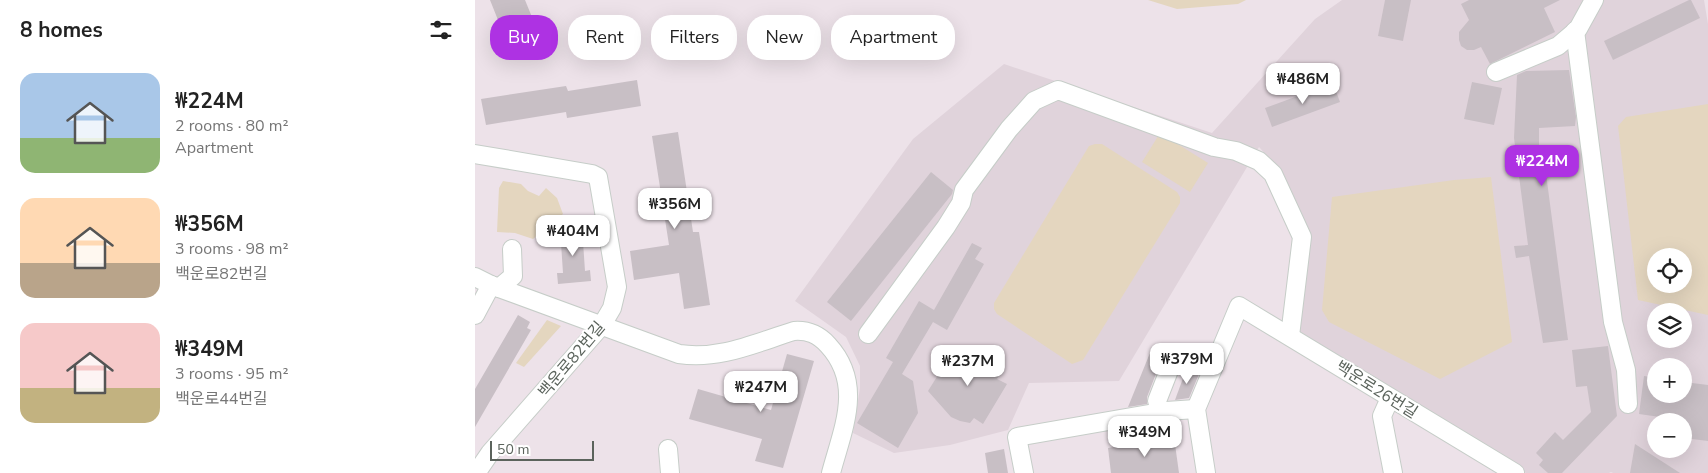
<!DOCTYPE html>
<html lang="en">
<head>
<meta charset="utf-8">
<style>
  :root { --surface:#fff; --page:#f6f6f6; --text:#222; --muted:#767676; --accent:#ae32e3 }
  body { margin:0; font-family:"Nunito Sans","Noto Sans KR",sans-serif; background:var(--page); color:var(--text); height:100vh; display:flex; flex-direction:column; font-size:19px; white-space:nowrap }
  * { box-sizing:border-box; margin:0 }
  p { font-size:16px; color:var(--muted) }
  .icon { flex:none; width:28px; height:28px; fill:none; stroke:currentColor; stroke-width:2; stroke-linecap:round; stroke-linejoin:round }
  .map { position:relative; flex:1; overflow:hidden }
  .side { display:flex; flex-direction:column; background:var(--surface); width:475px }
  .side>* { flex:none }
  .banner { position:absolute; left:15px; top:15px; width:475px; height:45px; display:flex; gap:10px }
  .buttons { position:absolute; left:1172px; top:248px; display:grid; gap:10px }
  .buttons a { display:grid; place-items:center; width:45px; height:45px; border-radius:50%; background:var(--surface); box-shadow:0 5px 20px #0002; font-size:25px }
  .scale { position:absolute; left:15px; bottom:12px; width:104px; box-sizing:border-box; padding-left:5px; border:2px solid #5b635c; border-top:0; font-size:14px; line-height:18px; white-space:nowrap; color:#5b635c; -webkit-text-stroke:4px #fff; paint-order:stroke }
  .price { position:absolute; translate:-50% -42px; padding:0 11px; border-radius:10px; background:#fff; color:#222; font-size:16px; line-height:32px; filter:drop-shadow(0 1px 2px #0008) }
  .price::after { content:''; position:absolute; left:50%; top:30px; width:15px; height:11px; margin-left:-8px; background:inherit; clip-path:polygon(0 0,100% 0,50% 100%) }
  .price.on { background:var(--accent); color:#fff }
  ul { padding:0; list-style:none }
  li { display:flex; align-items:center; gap:15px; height:125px; padding:0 20px }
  li span { display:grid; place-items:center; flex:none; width:140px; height:100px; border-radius:15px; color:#555 }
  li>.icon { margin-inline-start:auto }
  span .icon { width:60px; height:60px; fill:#fffc; stroke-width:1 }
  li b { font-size:21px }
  h2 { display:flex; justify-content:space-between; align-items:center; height:60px; padding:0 20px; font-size:21px }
  .tag { padding:0 18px; border-radius:20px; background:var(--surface); box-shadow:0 5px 20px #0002; font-size:18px; line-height:45px }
  .tag.on { background:var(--accent); color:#fff }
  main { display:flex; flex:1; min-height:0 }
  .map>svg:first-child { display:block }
  .education { fill:#e0d3db; fill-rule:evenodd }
  .green { fill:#e4d6bf; fill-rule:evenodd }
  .building { fill:#c8bfc5 }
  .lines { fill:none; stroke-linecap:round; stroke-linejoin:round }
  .minor-casing { stroke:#c6cdc8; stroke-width:20 }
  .minor { stroke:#fff; stroke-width:18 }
  .labels { text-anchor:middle; stroke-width:4; stroke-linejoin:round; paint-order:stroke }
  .street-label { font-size:16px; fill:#5b635c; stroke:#fff }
</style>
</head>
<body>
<main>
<section class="side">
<h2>8 homes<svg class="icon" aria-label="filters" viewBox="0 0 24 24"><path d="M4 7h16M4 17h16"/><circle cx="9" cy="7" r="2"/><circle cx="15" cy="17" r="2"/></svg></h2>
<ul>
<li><span style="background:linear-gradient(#a9c7e8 65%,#8fb573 0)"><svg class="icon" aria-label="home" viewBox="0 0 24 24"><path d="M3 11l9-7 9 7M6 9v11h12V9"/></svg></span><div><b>₩224M</b><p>2 rooms · 80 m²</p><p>Apartment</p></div></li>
<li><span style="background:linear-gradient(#ffd9b3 65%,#b9a48a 0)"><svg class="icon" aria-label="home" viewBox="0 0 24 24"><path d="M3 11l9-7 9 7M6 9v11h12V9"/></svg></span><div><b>₩356M</b><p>3 rooms · 98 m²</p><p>백운로82번길</p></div></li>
<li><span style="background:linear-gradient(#f6c9c9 65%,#c2b280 0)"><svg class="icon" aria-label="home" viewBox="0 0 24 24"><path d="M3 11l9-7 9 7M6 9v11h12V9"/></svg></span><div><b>₩349M</b><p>3 rooms · 95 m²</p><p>백운로44번길</p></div></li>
</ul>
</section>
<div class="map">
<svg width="1233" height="473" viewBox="0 0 1233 473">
  <rect width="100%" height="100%" fill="#ede2e9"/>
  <path class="education" d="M867,0H1229L1233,24V473H1138L1136,472L1134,473H1051L824,331L835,236L805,170L784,147L644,381L554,383L533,430L475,445L419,453L378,433L385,388V366L371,337L320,301L438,139L529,64L737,133L840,19ZM1181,256H1209V284H1181ZM1181,311H1209V339H1181ZM1181,366H1209V394H1181ZM1181,421H1209V449H1181Z"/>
  <g class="green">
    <polygon points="673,0 771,0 763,4 702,9"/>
    <path d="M1233,104V315L1163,300L1143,126L1151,117ZM1181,256H1209V284H1181Z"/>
    <polygon points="685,133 733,163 715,192 667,162"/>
    <polygon points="620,144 627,144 702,192 705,197 705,203 608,360 597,364 522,314 519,309 519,303 614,146"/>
    <polygon points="1016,177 1037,342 965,379 854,322 847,310 857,197 979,180"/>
    <polygon points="28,181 46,184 53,191 64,196 71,188 82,198 88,214 58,239 40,233 22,232 24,188"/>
    <polygon points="72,320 86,326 49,367 41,363"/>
  </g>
  <g class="building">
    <polygon points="15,0 50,0 59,22 29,35"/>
    <polygon points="910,0 936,0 928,41 903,36"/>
    <polygon points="994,0 1085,0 1069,8 1080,32 1015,64 1006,47 999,50 992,50 986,46 984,40 984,32 994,20 986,4"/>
    <polygon points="1214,0 1216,0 1225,18 1138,60 1129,41"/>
    <polygon points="1094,70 1101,117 1100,126 1064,128 1064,151 1068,151 1093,340 1068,343 1054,256 1041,258 1039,246 1053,245 1039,138 1042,75 1051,71"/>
    <polygon points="162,80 166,106 92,118 91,112 11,125 6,99 91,86 93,91"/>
    <polygon points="997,82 1027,88 1019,125 989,119"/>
    <polygon points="858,83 865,102 797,127 790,108"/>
    <polygon points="203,132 218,232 224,232 235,305 209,309 204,273 159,280 155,251 194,245 177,136"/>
    <polygon points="456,172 478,190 477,194 376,321 352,302"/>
    <polygon points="107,227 110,271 115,270 116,281 83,284 82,273 88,273 85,228"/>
    <polygon points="497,243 507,248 500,259 509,264 472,330 458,322 427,374 438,381 443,413 423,448 382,423 418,362 411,358 444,301 459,310"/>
    <polygon points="43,315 55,322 52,328 56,330 0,427 0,389"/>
    <polygon points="1133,346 1142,416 1087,473 1073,473 1064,465 1068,460 1061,453 1080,432 1088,440 1116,412 1112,386 1101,387 1097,350"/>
    <polygon points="677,348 689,353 672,397 672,404 653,407"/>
    <polygon points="478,351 490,359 493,354 503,354 514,359 526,372 522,379 532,384 508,424 499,418 495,423 485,421 476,417 453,391"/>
    <polygon points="312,354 339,361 308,468 280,461 287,439 214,419 223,389 296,410"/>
    <polygon points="711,370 724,374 714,398 700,400"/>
    <polygon points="1169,376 1181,378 1181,394 1209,394 1209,382 1233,385 1233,441 1209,438 1209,421 1192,421 1192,418 1164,414"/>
    <polygon points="699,437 704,473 636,473 633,448"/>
    <polygon points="1160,444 1205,473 1155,473"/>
    <polygon points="529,449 533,473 513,473 510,453"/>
  </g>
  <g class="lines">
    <defs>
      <g id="minor">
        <polyline points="1100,31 1138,322 1151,370 1153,404"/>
        <polyline points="1021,72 1083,46 1103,29 1119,0"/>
        <polyline points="0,154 117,174 123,177 142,287 137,308 127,325 15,453 4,469"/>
        <path d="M0,277L16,285L204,354C245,360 280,343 319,331C333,330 343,334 353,345C389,384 368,428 356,473"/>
        <polyline points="24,288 38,276 37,249"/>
        <polyline points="0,315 16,285"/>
        <polyline points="393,334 471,227 486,203 489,190 534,129 559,101 583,90 739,147 761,151 784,161 798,174 827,237 815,336"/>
        <polyline points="915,398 907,416 918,473"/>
        <polyline points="682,401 700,355 738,368"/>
        <polyline points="193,449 195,473"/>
        <polyline points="549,473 542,437 691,411 721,409"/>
        <polyline points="731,473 721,409 764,306 1040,473"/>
      </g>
    </defs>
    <use href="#minor" class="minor-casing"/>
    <use href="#minor" class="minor"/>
  </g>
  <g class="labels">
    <g class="street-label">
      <text transform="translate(96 359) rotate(-50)" y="6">백운로82번길</text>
      <text transform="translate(902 389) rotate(32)" y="6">백운로26번길</text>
    </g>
  </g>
</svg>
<div class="buttons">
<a><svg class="icon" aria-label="locate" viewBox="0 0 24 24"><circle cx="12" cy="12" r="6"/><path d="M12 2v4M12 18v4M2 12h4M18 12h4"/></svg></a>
<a><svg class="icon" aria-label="layers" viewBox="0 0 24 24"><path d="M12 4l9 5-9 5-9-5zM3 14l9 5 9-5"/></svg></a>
<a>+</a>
<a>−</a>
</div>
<div class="scale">50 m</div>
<b class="price" style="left:828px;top:105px">₩486M</b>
<b class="price on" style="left:1067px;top:187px">₩224M</b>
<b class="price" style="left:200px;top:230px">₩356M</b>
<b class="price" style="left:98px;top:257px">₩404M</b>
<b class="price" style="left:712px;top:385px">₩379M</b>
<b class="price" style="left:493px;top:387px">₩237M</b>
<b class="price" style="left:286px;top:413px">₩247M</b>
<b class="price" style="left:670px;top:458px">₩349M</b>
<div class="banner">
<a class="tag on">Buy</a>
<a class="tag">Rent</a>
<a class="tag">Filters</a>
<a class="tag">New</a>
<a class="tag">Apartment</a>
</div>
</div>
</main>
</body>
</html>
